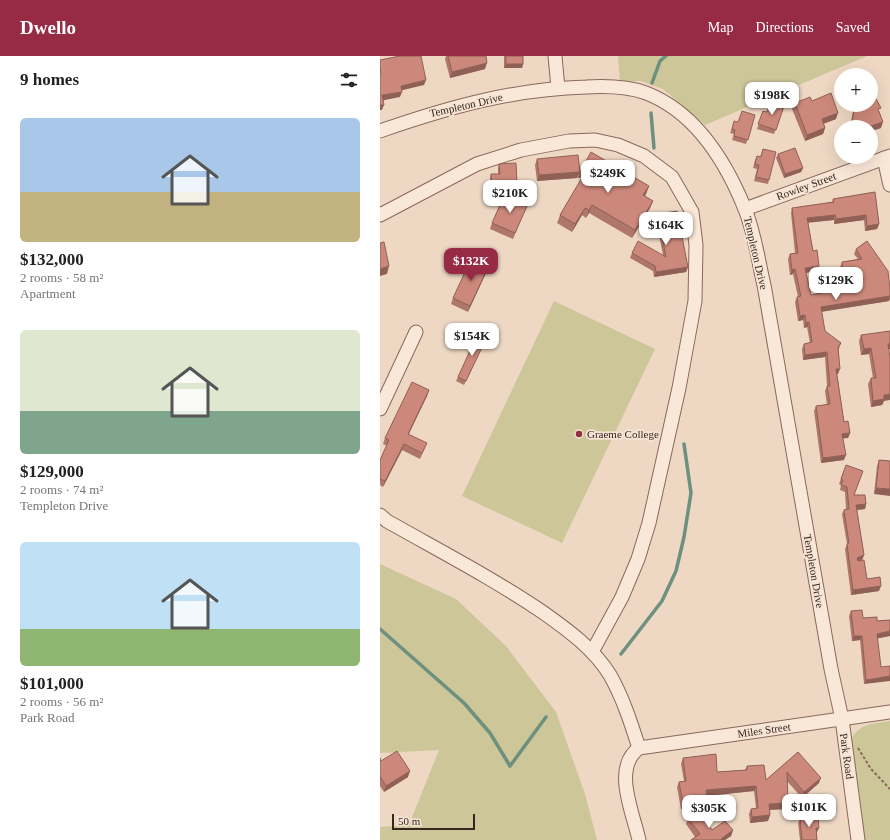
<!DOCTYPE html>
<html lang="en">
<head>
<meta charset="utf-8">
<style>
  :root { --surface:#fff; --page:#f2f2f2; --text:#222; --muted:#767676; --accent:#972b45 }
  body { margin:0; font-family:"Times New Roman",serif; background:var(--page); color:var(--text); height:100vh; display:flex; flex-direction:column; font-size:15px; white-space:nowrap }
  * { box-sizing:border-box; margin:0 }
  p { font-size:13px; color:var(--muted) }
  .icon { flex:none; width:22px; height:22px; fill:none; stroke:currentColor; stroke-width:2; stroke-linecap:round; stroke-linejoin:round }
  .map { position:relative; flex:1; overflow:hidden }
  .details { display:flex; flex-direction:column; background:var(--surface); width:380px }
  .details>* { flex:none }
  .buttons { position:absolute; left:454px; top:12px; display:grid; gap:8px }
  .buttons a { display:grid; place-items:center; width:44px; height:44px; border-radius:50%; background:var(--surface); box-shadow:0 4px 16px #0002; font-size:20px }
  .scale { position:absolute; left:12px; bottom:10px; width:83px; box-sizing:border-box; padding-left:4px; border:2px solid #39251f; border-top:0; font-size:11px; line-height:14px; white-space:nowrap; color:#39251f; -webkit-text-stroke:3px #f5e4d4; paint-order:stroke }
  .price { position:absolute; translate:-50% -34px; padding:0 9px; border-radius:8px; background:#fff; color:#222; font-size:13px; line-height:26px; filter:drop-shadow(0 1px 2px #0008) }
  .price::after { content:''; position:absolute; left:50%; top:24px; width:12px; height:9px; margin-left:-6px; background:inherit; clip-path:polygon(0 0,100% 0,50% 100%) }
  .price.current { background:var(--accent); color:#fff }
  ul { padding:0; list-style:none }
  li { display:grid; align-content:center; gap:8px; height:212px; padding:0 20px }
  li span { display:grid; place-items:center; height:124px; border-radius:6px; color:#555 }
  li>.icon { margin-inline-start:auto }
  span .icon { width:72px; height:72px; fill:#fffc; stroke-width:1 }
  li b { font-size:17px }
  h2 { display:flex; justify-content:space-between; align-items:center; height:48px; padding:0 20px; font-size:17px }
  header { display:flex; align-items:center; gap:24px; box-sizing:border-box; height:56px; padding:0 20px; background:var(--accent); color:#fff }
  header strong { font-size:19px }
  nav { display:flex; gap:22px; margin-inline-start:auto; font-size:14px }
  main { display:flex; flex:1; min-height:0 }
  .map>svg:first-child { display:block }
  .green { fill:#ccc698 }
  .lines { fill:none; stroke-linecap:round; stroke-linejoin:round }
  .stream { stroke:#6d907f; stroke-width:3.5 }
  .minor-casing { stroke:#89685b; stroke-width:15 }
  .path { stroke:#89685b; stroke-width:2; stroke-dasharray:3 2; stroke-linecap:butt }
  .minor { stroke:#f9e7d8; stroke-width:13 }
  .wall { fill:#af766a }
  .shaded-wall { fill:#8f6056 }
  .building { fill:#cc897b; stroke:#8f6056 }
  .poi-dot { fill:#972b45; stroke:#f5e4d4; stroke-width:1.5 }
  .labels { text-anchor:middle; stroke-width:3.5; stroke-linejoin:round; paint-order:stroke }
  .street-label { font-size:11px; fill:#39251f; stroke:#f5e4d4 }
  .poi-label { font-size:11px; fill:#39251f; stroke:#f5e4d4; text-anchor:start }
</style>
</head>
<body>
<header>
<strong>Dwello</strong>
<nav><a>Map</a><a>Directions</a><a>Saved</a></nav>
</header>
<main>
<section class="details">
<h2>9 homes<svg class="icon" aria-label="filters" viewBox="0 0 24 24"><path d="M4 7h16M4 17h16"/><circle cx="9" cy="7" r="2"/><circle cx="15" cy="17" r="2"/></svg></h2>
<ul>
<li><span style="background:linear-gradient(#a9c7e8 60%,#c2b280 0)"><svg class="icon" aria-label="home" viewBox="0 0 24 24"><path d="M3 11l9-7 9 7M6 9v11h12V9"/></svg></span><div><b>$132,000</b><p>2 rooms · 58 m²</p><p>Apartment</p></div></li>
<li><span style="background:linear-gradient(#dfe7d0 65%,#7fa58c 0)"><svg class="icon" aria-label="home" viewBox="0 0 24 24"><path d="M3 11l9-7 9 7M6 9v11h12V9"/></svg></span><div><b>$129,000</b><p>2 rooms · 74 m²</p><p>Templeton Drive</p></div></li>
<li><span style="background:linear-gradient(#bfe0f5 70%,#8fb573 0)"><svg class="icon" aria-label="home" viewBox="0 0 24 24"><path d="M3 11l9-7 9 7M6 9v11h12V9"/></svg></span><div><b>$101,000</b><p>2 rooms · 56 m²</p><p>Park Road</p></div></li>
</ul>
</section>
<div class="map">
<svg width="510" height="784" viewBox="0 0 510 784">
  <rect width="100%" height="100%" fill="#eed8c4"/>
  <g class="green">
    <polygon points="238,0 487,0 325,69 283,33 261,25 240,26"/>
    <polygon points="174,245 275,293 182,487 82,440"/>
    <polygon points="0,508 76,543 126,590 176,656 205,738 217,784 0,784 0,771 29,769 59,694 0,697"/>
    <path d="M510,665V784H484L471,684C479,667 493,668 510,665Z"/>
  </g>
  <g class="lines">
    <g class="stream">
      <polyline points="272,27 280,5 286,0"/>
      <polyline points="271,57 274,92"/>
      <polyline points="0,573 84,647 110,677 130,710 166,661"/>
      <polyline points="241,598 282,545 296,515 304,481 311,437 304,388"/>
    </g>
    <defs>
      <g id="minor">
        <polyline points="175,0 178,32"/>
        <path d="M0,75C69,51 133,33 206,31C225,30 247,30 266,37C315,56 346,106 365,153C375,178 378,204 384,229L451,613L462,663L478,784"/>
        <polyline points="504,102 510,129"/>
        <polyline points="365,153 510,100"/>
        <polyline points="0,159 97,108 141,94 189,85 215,84 238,89 264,100 292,121 312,156 316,189 315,245 299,332 269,467 258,503 242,541 212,596"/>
        <polyline points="0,353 36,276"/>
        <path d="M0,459L7,465C60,495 114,523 164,557C188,574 214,593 230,619C243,642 251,667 259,692"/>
        <path d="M259,784C253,756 232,712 259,692L510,656"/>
      </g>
    </defs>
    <use href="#minor" class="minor-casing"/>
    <polyline class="path" points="478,692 491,713 510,733"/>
    <use href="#minor" class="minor"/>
  </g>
  <g class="wall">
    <polygon points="66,0 68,0 105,13 70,22 65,3"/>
    <polygon points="124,0 143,0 143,8 142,12 124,12"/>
    <polygon points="432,45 456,63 443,68 445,72 443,78 425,85 412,53 415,47"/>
    <polygon points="474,49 491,49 499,56 501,72 491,75 491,71 470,71"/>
    <polygon points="404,50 394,78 377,73 383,55 387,56"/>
    <polygon points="375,59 366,88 352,84 354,78 350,77 353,69"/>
    <polygon points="383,93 389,124 388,128 374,125 377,113 373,112 375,104 377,100 380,101"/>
    <polygon points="398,98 423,112 421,116 404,122 396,102"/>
    <polygon points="157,103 200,116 197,122 157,125 155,109"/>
    <polygon points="119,108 137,129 135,133 110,134 110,122 111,118 118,118 118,112"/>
    <polygon points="201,114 269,130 265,140 273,145 270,152 252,182 209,157 206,162 202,159 192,176 177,167 180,159 203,121 198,122"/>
    <polygon points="495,136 499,168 497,173 485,175 484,164 454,168 454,164 428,166 433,195 439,210 437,215 426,217 431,239 463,233 460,211 462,206 478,203 474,198 476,193 510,233 510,243 509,245 441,256 445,275 461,287 459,293 458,318 457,318 464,366 470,377 468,382 463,382 464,404 441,407 434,355 436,350 447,349 445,335 447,330 445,301 423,304 422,293 424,288 430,287 427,271 424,272 423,264 418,265 415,246 417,241 418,241 413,218 410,219 408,203 410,198 415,197 411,157 412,152 452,146 453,143"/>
    <polygon points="145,154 133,183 110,173 112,167"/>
    <polygon points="278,158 308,211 306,216 274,221 273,215 250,202 252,197 283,199 276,163"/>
    <polygon points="109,209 88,256 71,248 73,242"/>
    <polygon points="481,279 510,293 509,293 504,345 502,349 491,351 488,328 491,322 493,322 489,298 481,299 479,285"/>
    <polygon points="105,285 84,329 76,325 78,321"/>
    <polygon points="49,334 47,340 29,378 45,392 40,403 22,394 3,431 0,429 0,404 7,390 3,388 5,382"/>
    <polygon points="499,404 510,405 494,438 497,410"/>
    <polygon points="466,409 474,439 486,448 485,453 477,454 484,499 482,504 480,505 487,523 499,535 471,539 465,493 467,488 462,458 464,454 466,453 465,436 460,434 461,429 459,428"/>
    <polygon points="471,555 483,562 497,565 510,564 510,580 497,582 501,611 484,628 480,584 472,585 469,560"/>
    <polygon points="418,696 439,727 422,742 407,725 406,753 389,754 390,759 388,765 370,767 369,758 371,753 376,752 374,735 327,740 325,748 301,753 297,731 299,726 304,725 301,708 303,702 337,716 365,714 367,710 386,724"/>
    <polygon points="0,702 1,705 28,721 4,736 0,730"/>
    <polygon points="308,762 332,774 353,774 351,780 345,784 311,784 315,781 306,768"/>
    <polygon points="420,763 437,776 436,776 437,784 420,784 418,767"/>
  </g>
  <g class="shaded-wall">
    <polygon points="107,7 105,13 70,22 72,16"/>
    <polygon points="126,8 143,8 142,12 124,12"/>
    <polygon points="46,24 44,29 19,35 21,30"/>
    <polygon points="22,36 20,41 0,45 2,39"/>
    <polygon points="0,49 4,49 2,54 0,54"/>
    <polygon points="458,57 456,63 440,69 442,63"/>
    <polygon points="503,66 501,72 491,75 491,70"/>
    <polygon points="445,72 443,78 425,85 427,79"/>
    <polygon points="423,112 421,116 404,122 405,118"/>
    <polygon points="207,113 205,121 198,122 201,114"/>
    <polygon points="200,116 197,122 157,125 159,119"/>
    <polygon points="137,129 135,133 110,134 112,130"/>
    <polygon points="269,130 266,138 261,147 263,139"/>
    <polygon points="273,145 270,152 252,182 255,174"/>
    <polygon points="212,149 209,157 206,162 209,154"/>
    <polygon points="205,152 202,159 192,176 195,168"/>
    <polygon points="455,159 454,164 426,167 427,162"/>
    <polygon points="486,159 484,164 454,168 456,163"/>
    <polygon points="499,168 497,173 485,175 487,170"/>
    <polygon points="109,209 107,215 88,256 90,250"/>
    <polygon points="9,210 7,218 0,220 0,213"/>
    <polygon points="439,210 437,215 423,217 425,212"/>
    <polygon points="308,211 306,216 274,221 276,216"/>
    <polygon points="415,213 413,218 410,219 412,214"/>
    <polygon points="510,240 509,245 439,256 441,251"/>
    <polygon points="425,259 423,264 418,265 420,260"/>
    <polygon points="429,266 427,271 424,272 426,267"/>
    <polygon points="510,287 510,293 506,294 508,288"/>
    <polygon points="491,292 489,298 481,299 484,293"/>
    <polygon points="447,296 445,301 423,304 425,299"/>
    <polygon points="456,313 460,313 458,318 454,318"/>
    <polygon points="49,334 47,340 26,383 28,378"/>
    <polygon points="510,338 510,344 504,345 502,349 491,351 493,345 504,339"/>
    <polygon points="470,377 468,382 460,383 462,378"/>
    <polygon points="24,388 22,394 3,431 5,425"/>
    <polygon points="466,399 464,404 441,407 443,402"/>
    <polygon points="496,432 510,433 510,440 494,438"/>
    <polygon points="486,448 485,453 474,454 476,449"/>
    <polygon points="484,499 482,504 475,507 477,502"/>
    <polygon points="501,530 499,535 471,539 473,534"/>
    <polygon points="510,575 510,580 495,583 497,578"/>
    <polygon points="474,580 482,580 480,584 472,585"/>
    <polygon points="510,620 510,625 484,628 486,624"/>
    <polygon points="30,715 28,721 4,736 6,730"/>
    <polygon points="441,722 439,727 422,742 424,736"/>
    <polygon points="376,730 374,735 324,740 326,734"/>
    <polygon points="327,743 325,748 301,753 303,747"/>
    <polygon points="408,747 406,753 386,754 389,748"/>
    <polygon points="390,759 388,765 370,767 372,761"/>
    <polygon points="436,772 439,772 437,776 434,776"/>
    <polygon points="353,774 351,780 345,784 340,784 341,783"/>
  </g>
  <g class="building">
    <polygon points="20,0 41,0 46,24 21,30 22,36 2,39 4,49 0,49 0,18 1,18 0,11 0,4"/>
    <polygon points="68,0 106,0 107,7 72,16"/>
    <rect x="126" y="0" width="17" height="8"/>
    <polygon points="451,37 458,57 442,63 445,72 427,79 415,47 430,41 432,45"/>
    <polygon points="494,39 501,52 498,53 503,66 491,70 472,66 475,49 491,49 491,40"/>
    <polygon points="391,45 404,50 396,74 378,68 383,55 387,56"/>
    <polygon points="362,55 375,59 368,84 354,80 355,74 352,73 354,65 358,66"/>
    <polygon points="415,92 423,112 405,118 398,98"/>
    <polygon points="383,93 396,96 389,124 376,121 379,109 375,108 377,100 381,101"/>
    <polygon points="211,96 269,130 263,139 273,145 255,174 212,149 209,154 205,152 195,168 180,159 207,113 201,114"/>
    <polygon points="198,99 200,116 159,119 157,103"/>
    <polygon points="136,107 137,129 112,130 111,118 120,118 119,108"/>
    <polygon points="495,136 499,168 487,170 486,159 456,163 455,159 427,162 433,195 437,194 439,210 425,212 431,239 466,232 462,206 482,203 476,193 487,185 508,215 510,233 510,240 441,251 445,275 461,287 458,291 460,313 456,313 464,366 468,365 470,377 462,378 466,399 443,402 436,350 450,348 447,330 450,330 447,296 425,299 424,288 432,286 429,266 426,267 425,259 420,260 417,241 421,240 415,213 412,214 410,198 418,197 412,152 454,146 453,143"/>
    <polygon points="125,138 148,148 135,177 112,167"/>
    <polygon points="297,155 308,211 276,216 275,210 252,197 258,185 286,201 278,158"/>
    <polygon points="4,186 9,210 0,213 0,187"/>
    <polygon points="92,201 109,209 90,250 73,242"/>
    <polygon points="510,275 510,287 508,288 510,302 510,338 504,339 504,343 493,345 491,322 496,322 491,292 484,293 481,279"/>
    <polygon points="98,277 107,281 86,325 78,321"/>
    <polygon points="32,326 49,334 28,378 47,387 42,397 24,388 5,425 0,423 0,404 9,384 5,382"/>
    <polygon points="499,404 510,405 510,433 496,432"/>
    <polygon points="466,409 483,415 474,439 485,439 486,448 476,449 484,499 477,502 478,505 484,504 487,523 500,521 501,530 473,534 467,488 469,487 464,454 469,453 467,431 461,429 463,424 461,423"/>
    <polygon points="482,554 483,562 497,561 497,565 510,564 510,575 497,578 501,611 510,610 510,620 486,624 482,580 474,580 471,555"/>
    <polygon points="17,695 30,715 6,730 0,720 0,702 1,705"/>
    <polygon points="418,696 441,722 424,736 407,716 408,747 389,748 390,759 372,761 371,753 378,752 376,730 326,734 327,743 303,747 299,726 306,725 303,702 336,698 337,716 367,714 367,710 384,709 386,724"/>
    <polygon points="318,755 332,774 345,765 353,774 341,783 341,784 311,784 320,778 308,762"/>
    <polygon points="438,761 439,772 436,772 437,784 422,784 420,763"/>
  </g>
  <circle class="poi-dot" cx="199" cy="378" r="4"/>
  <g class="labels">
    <g class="street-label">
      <text transform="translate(86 49) rotate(-13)" y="4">Templeton Drive</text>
      <text transform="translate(426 130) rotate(-20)" y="4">Rowley Street</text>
      <text transform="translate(376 197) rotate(77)" y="4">Templeton Drive</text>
      <text transform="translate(434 515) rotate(80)" y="4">Templeton Drive</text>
      <text transform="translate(384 674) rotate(-8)" y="4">Miles Street</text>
      <text transform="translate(467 700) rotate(82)" y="4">Park Road</text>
    </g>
    <g class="poi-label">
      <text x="207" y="382">Graeme College</text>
    </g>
  </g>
</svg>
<div class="buttons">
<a>+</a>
<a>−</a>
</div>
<div class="scale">50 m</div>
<b class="price" style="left:392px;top:60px">$198K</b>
<b class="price" style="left:228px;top:138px">$249K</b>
<b class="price" style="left:130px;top:158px">$210K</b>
<b class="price" style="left:286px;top:190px">$164K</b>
<b class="price current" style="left:91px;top:226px">$132K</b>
<b class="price" style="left:456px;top:245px">$129K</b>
<b class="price" style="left:92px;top:301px">$154K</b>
<b class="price" style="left:429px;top:772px">$101K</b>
<b class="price" style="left:329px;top:773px">$305K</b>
</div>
</main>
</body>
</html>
